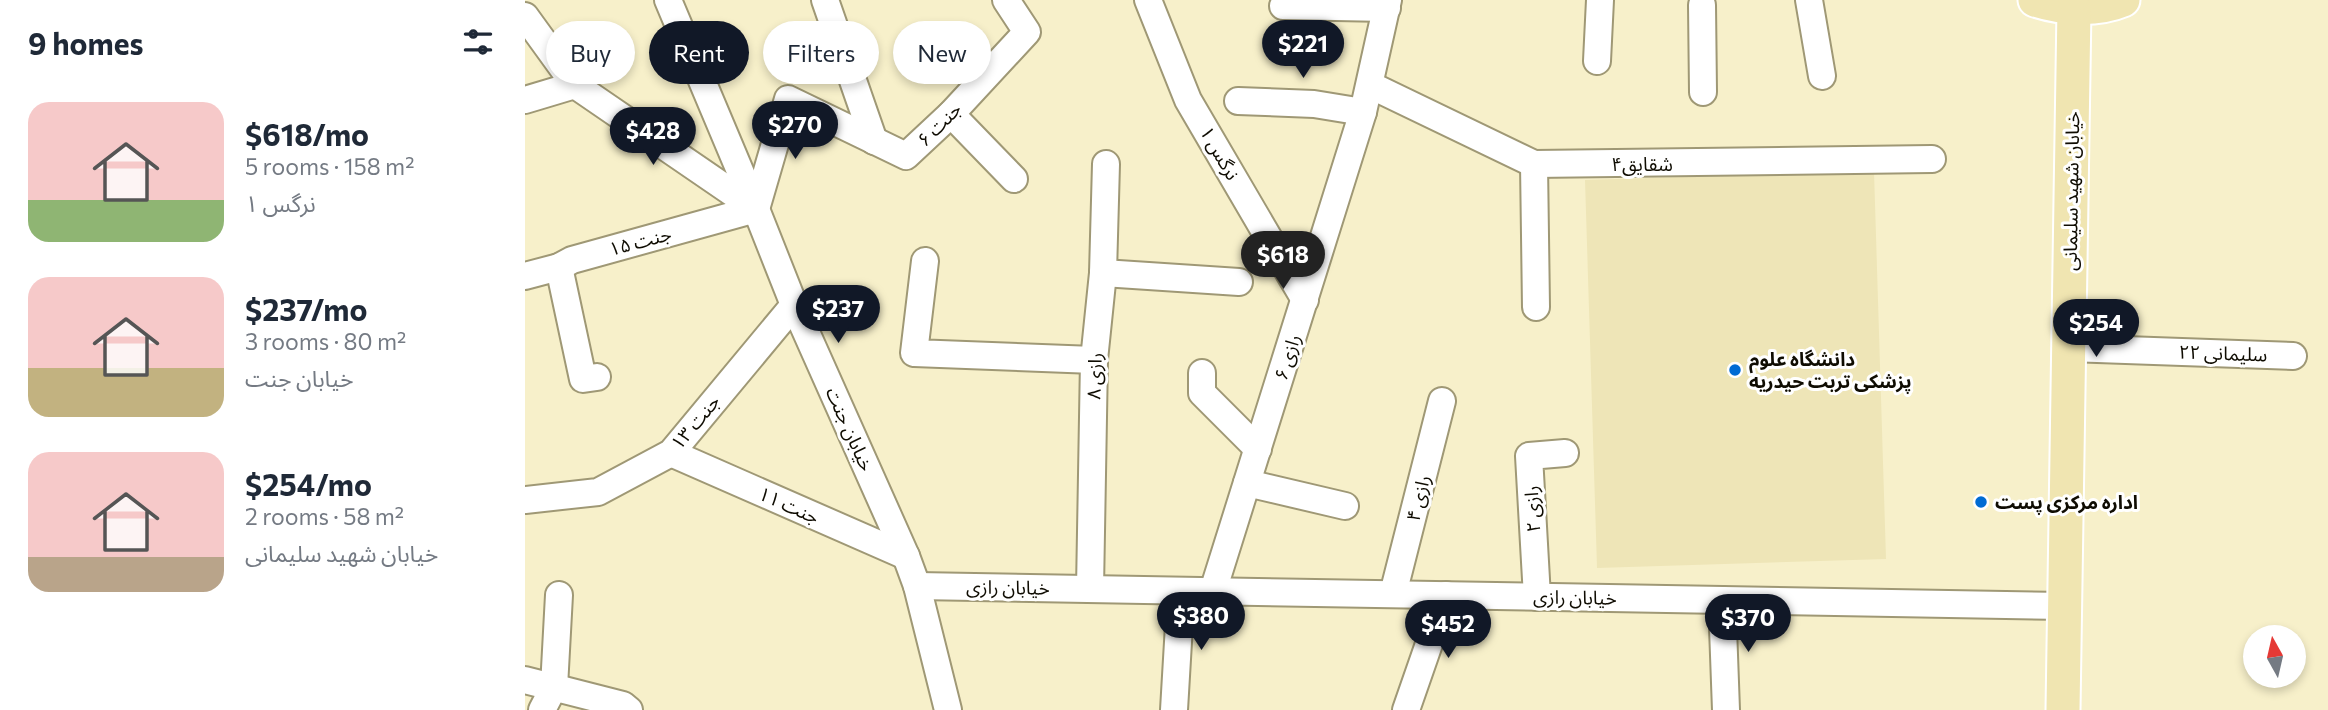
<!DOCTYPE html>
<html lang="en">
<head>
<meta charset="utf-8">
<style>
  :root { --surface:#fff; --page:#f6f6f7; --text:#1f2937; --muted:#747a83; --accent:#111827 }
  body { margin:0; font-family:Commissioner,"Noto Sans Arabic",sans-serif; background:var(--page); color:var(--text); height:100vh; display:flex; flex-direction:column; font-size:26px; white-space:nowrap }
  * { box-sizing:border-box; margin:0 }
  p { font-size:23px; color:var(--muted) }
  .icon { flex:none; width:38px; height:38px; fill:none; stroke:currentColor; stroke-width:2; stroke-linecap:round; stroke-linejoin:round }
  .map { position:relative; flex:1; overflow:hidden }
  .details { display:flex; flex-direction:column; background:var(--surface); width:525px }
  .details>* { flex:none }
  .guide { position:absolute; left:21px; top:21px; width:665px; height:63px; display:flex; gap:14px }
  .needle { width:46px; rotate:352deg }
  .tools { position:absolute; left:1718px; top:625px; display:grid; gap:14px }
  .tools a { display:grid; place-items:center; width:63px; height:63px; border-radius:50%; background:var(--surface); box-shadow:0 4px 10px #0003; font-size:35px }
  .price { position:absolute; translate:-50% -60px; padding:0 16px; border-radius:24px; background:var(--accent); color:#fff; font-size:23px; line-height:46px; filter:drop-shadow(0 2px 4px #0008) }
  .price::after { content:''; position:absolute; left:50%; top:42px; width:21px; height:16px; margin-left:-10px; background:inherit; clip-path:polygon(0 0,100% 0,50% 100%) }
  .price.selected { background:#222; color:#fff }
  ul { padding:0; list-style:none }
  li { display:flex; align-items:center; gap:21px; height:175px; padding:0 28px }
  li span { display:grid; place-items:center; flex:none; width:196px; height:140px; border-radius:21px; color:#555 }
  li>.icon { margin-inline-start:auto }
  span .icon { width:84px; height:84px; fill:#fffc; stroke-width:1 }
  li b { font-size:30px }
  h2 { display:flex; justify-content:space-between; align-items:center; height:84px; padding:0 28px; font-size:30px }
  .tag { padding:0 24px; border-radius:32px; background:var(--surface); box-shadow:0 4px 10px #0003; font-size:24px; line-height:63px }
  .tag.selected { background:var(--accent); color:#fff }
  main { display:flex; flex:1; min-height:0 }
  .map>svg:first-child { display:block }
  .built { fill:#eee5b7 }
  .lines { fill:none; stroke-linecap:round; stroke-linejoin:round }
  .minor-casing { stroke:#9f9875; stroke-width:30 }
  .major-casing { stroke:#fff; stroke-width:37 }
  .minor { stroke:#fff; stroke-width:26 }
  .major { stroke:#f0e5b1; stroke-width:33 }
  .poi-dot { fill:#006bd3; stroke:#fff; stroke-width:2.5 }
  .labels { text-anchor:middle; stroke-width:6; stroke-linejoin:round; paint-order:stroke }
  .street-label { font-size:19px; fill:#0f0c02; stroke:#fff }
  .poi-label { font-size:19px; font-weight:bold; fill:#0f0c02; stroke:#fff; text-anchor:start }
</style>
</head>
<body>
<main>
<section class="details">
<h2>9 homes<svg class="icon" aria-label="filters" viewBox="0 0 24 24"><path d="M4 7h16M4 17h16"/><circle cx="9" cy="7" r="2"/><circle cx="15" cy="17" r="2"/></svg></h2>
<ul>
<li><span style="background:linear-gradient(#f6c9c9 70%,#8fb573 0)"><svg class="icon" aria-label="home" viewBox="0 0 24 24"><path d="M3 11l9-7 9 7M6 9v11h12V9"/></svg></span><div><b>$618/mo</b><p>5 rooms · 158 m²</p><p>نرگس ۱</p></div></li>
<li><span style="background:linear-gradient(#f6c9c9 65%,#c2b280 0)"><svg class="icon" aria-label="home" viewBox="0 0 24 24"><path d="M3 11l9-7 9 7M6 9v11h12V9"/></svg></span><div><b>$237/mo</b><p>3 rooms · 80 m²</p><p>خیابان جنت</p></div></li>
<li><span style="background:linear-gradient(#f6c9c9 75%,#b9a48a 0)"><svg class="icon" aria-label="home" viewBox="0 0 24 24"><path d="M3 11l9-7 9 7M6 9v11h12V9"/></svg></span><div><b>$254/mo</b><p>2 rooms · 58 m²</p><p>خیابان شهید سلیمانی</p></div></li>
</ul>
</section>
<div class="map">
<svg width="1803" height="710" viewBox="0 0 1803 710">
  <rect width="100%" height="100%" fill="#f7f0ca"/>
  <polygon class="built" points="1349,171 1361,559 1072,568 1060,180"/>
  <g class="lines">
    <defs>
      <g id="minor">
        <polyline points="143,0 231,209 269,305 381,556 392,586 423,710"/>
        <polyline points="300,0 349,141"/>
        <polyline points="623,0 663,100 780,300"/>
        <polyline points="1284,0 1297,76"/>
        <polyline points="1177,5 1178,92"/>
        <polyline points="758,6 862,8"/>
        <polyline points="0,16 50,85 231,209"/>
        <polyline points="1072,61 1075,0"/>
        <polyline points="845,85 1009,164 1407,159"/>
        <polyline points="0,100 50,85"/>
        <polyline points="713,101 789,104 838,112"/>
        <polyline points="426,114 489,179"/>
        <polyline points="1009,164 1011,307"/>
        <polyline points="231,209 263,99 381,156 426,114 502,32 481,0"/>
        <polyline points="400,261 389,353 569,360"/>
        <polyline points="34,267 58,379 72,377"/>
        <polyline points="578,273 714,282"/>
        <polyline points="0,276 34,267 47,260 231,209"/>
        <polyline points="1544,348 1768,356"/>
        <polyline points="677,373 677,393 733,449"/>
        <polyline points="146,453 381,556"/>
        <polyline points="722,483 820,506"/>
        <polyline points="0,500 73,492 146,453 269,305"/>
        <polyline points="392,586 1540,606"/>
        <polyline points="565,589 569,360 578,273 581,164"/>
        <polyline points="688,591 838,112 863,0"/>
        <polyline points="868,594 917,401"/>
        <polyline points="1012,597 1004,456 1040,453"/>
        <polyline points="1197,600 1201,710"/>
        <polyline points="0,680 98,705 104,710"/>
        <polyline points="17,710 29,687 34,595"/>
        <polyline points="649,710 656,591"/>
        <polyline points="881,710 921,595"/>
      </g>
      <g id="major">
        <path d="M1510,0C1537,9 1572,11 1598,0"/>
        <polyline points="1538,710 1549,8"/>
      </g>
    </defs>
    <use href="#minor" class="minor-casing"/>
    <use href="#major" class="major-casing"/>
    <use href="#minor" class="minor"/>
    <use href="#major" class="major"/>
  </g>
  <g class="poi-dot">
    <circle cx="1210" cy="370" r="7"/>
    <circle cx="1456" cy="502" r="7"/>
  </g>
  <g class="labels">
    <g class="street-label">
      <text transform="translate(414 124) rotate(-45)" y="7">جنت ۶</text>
      <text transform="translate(695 153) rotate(60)" y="7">نرگس ۱</text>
      <text x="1117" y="171">شقایق۴</text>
      <text transform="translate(1546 191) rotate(-89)" y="7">خیابان شهید سلیمانی</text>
      <text transform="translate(115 241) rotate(-15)" y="7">جنت ۱۵</text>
      <text transform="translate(1698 353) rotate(2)" y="7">سلیمانی ۲۲</text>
      <text transform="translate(762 357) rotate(-72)" y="7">رازی ۶</text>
      <text transform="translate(569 376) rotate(-88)" y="7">رازی ۸</text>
      <text transform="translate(170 422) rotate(-50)" y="7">جنت ۱۳</text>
      <text transform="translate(325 429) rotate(66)" y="7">خیابان جنت</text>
      <text transform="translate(893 498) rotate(-76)" y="7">رازی ۴</text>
      <text transform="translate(264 505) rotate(24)" y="7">جنت ۱۱</text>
      <text transform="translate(1007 509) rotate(-93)" y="7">رازی ۲</text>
      <text transform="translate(483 587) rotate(1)" y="7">خیابان رازی</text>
      <text transform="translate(1050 597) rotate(1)" y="7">خیابان رازی</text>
    </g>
    <g class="poi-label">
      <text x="1224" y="366">دانشگاه علوم<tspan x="1224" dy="22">پزشکی تربت حیدریه</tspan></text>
      <text x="1470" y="509">اداره مرکزی پست</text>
    </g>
  </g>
</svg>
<div class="tools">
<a><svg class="needle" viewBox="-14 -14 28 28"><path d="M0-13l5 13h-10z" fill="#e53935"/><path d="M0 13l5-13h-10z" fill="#747a83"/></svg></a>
</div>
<b class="price" style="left:778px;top:80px">$221</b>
<b class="price" style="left:270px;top:161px">$270</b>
<b class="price" style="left:128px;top:167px">$428</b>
<b class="price selected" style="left:758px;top:291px">$618</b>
<b class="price" style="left:313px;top:345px">$237</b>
<b class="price" style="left:1571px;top:359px">$254</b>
<b class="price" style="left:676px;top:652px">$380</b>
<b class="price" style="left:1223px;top:654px">$370</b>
<b class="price" style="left:923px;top:660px">$452</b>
<div class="guide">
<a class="tag">Buy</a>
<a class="tag selected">Rent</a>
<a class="tag">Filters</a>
<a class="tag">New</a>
</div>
</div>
</main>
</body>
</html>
